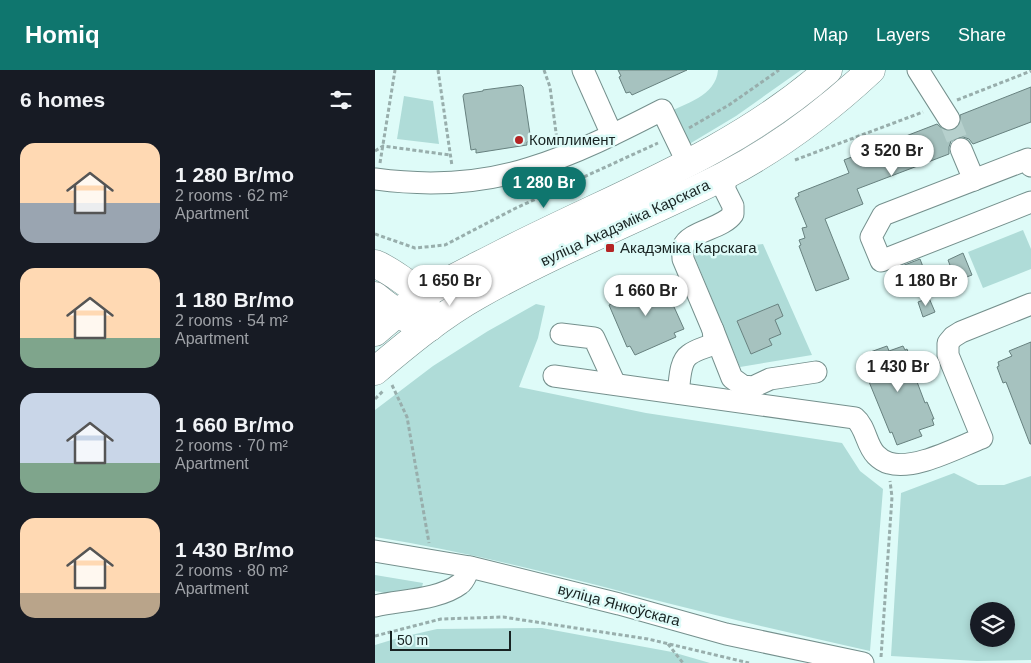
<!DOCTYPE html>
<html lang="en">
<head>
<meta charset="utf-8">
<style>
  :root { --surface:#171b24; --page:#242831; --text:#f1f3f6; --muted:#9ea1a6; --accent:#0f766e }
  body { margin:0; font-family:Arial,sans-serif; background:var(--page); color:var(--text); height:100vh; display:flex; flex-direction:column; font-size:19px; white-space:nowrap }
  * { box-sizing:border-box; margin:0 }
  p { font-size:16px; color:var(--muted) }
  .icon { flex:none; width:28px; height:28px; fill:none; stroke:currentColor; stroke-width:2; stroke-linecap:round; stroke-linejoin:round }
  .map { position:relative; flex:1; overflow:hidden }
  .side { display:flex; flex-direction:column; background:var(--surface); width:375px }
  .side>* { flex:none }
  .fabs { position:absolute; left:595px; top:532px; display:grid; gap:10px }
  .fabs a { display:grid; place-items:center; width:45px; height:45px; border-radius:50%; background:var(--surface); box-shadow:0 2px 8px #0003; font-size:25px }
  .scale { position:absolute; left:15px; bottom:12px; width:121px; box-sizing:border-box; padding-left:5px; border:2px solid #182322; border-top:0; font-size:14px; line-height:18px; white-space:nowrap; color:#182322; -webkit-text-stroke:4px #defbf8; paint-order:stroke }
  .price { position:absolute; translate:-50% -42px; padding:0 11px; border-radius:18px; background:#fff; color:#222; font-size:16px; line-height:32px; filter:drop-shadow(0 1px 2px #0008) }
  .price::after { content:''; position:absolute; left:50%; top:30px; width:15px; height:11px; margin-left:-8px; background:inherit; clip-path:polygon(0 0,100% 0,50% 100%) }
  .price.selected { background:var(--accent); color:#fff }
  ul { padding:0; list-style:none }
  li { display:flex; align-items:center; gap:15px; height:125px; padding:0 20px }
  li span { display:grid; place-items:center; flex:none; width:140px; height:100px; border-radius:15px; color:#555 }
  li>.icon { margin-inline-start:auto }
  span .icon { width:60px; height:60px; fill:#fffc; stroke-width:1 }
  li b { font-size:21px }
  h2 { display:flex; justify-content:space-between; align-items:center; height:60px; padding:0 20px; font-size:21px }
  header { display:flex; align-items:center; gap:30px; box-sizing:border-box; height:70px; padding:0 25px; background:var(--accent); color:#fff }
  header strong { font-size:24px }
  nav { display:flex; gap:28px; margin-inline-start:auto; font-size:18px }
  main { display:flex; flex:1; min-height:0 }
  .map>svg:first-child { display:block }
  .green { fill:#afdcd8; fill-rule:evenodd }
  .building { fill:#a6c2bf; stroke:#67817f }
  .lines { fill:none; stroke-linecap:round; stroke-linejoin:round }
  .minor-tunnel { stroke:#b6d0cd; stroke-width:21; stroke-dasharray:21 11; stroke-linecap:butt }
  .minor-casing { stroke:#75908d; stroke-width:23 }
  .major-casing { stroke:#75908d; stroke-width:29 }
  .path { stroke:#98aeac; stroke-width:3; stroke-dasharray:4 2.5; stroke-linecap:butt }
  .minor { stroke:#fff; stroke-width:21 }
  .major { stroke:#fff; stroke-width:28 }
  .poi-dot { fill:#b42424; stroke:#defbf8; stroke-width:2 }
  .labels { text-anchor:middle; stroke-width:5; stroke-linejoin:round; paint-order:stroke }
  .poi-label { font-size:15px; fill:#182322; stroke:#defbf8; text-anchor:start }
  .street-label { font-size:15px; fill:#182322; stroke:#defbf8 }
</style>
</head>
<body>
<header>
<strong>Homiq</strong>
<nav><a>Map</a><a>Layers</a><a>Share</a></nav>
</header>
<main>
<section class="side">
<h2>6 homes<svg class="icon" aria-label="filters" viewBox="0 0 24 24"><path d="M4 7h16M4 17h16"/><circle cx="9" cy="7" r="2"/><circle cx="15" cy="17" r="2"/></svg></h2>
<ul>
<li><span style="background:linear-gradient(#ffd9b3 60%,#9aa5b1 0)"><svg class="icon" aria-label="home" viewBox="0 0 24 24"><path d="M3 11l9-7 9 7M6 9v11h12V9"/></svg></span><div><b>1 280 Br/mo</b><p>2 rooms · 62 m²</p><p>Apartment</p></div></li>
<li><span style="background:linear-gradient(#ffd9b3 70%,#7fa58c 0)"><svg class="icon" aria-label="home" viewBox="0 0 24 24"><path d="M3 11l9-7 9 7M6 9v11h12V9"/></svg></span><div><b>1 180 Br/mo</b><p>2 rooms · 54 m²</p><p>Apartment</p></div></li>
<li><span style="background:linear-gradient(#c9d6e8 70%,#7fa58c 0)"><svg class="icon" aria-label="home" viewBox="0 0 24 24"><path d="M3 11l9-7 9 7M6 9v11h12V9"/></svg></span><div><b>1 660 Br/mo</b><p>2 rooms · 70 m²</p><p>Apartment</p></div></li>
<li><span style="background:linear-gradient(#ffd9b3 75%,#b9a48a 0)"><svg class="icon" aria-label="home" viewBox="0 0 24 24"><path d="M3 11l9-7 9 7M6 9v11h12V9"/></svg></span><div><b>1 430 Br/mo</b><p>2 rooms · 80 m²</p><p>Apartment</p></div></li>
</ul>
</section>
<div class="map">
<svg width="656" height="593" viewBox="0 0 656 593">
  <rect width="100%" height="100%" fill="#defbf8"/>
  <g class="green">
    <path d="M343,0H426L361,46L306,79L289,44C310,34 341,26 343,0Z"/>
    <polygon points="29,26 58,31 64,74 22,69"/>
    <polygon points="648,160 656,179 656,199 608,218 593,182"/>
    <path d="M388,174L437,285L365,297L318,183ZM403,234L400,250L406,264L394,269L397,275L376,284L362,251Z"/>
    <path d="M161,234L170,236L163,268L144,317L271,343L467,373L485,401L508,419L495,581C429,566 362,551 296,534C198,509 100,483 0,467V340L58,296L113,261Z"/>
    <path d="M579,403L603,415H629L656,406V590L602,591L516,586L526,423ZM604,541H631V569H604Z"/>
    <polygon points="0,505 48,513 47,517 15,524 0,521"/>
    <polygon points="167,558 297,582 335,593 0,593 0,575 23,568 62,559"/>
  </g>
  <g class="building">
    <polygon points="243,0 312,0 257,25 255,22 251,23 244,7 246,6"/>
    <polygon points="146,15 148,17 156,71 152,72 152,75 101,83 101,79 96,80 88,26 89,24 108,21 108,20"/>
    <polygon points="656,17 656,52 598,74 594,69 588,67 581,68 576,71 574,77 574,84 482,119 488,134 450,149 474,209 441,221 424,176 426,175 424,170 430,168 427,158 432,157 420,128 424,126 423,123 474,103 469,90 562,54 569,60 575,61 580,60 585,54 585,45"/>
    <polygon points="588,183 597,205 581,211 573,190"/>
    <polygon points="545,189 550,202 532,209 527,196"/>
    <polygon points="283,210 286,219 290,217 309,259 299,263 301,267 260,285 255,276 252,277 234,235 243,231 242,227"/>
    <polygon points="554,228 560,242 548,247 543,232"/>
    <polygon points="403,234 408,246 400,250 406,264 394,269 397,275 376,284 362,251"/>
    <polygon points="656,272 656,374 655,374 631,312 628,313 622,297 624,296 623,292 637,286 634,281"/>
    <polygon points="512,276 514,281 528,276 530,280 532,279 538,295 536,296 550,333 552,332 559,349 557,349 559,355 544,360 547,366 522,375 517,362 515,363 490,302 493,301 487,285"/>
  </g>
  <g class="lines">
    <polyline class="minor-tunnel" points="574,49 586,79"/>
    <defs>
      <g id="minor">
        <polyline points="208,0 237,65"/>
        <polyline points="543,0 574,49"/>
        <polyline points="586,79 599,110"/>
        <polyline points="656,96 653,89 508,145 496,167 506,191 656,132"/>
        <path d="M0,109C51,116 105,114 155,98C201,84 244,62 287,40L313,94"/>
        <polyline points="338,260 357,308 368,316 378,317 395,309 441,302"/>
        <polyline points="186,264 219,268 240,314"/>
        <path d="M179,306L480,348C491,357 491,375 501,385C504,388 510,392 514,393C539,401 583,377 607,368L573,285V273L578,267L586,262L656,234"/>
        <path d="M303,323C305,312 304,292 314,285C320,280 329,278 336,275L339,268L338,260L308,189C308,185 307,181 308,177C314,161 348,159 358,144V136L350,120V105"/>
        <polyline points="0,481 95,497 244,534 351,564 488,593"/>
        <path d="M0,536C25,530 64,530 85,514C90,511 92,502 95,497"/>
      </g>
      <g id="major">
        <path d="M0,194C11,198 41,218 47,227C53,237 55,247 55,257C34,252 17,240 0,226"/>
        <path d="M0,262C15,249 31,235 48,225C74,210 101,197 128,183C239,126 358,84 453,0"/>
        <path d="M0,301C32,274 67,245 103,225C183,180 268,147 349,106C403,78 452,41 496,0"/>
      </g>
    </defs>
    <use href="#minor" class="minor-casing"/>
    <use href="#major" class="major-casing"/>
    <g class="path">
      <polyline points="63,0 77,96"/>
      <polyline points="169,0 175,17 182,70"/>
      <polyline points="582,30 656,1"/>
      <polyline points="314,58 354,35 404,0"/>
      <polyline points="0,81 8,76 75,85"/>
      <polyline points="420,90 548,42"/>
      <polyline points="5,93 20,0"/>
      <polyline points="0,164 40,178 70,175 139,139 283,73"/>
      <polyline points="17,315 32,347 54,473"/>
      <polyline points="0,329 8,321"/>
      <polyline points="0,566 66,549 128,547 273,569 374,593"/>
      <polyline points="293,574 308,593"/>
      <polyline points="506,587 517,427 515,411"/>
    </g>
    <use href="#minor" class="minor"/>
    <use href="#major" class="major"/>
  </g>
  <g class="poi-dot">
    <circle cx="144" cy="70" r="5"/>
    <rect x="230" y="173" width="10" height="10" rx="2.5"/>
  </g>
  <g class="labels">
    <g class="poi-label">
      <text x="154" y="75">Комплимент</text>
      <text x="245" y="183">Акадэміка Карскага</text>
    </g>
    <g class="street-label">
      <text transform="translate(250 153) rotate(-25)" y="5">вуліца Акадэміка Карскага</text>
      <text transform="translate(244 535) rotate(15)" y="5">вуліца Янкоўскага</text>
    </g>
  </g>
</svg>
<div class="fabs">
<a><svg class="icon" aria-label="layers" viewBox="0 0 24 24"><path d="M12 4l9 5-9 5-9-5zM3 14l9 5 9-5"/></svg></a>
</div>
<div class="scale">50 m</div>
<b class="price" style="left:517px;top:107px">3 520 Br</b>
<b class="price selected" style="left:169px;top:139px">1 280 Br</b>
<b class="price" style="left:75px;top:237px">1 650 Br</b>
<b class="price" style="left:551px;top:237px">1 180 Br</b>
<b class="price" style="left:271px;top:247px">1 660 Br</b>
<b class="price" style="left:523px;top:323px">1 430 Br</b>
</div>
</main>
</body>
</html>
